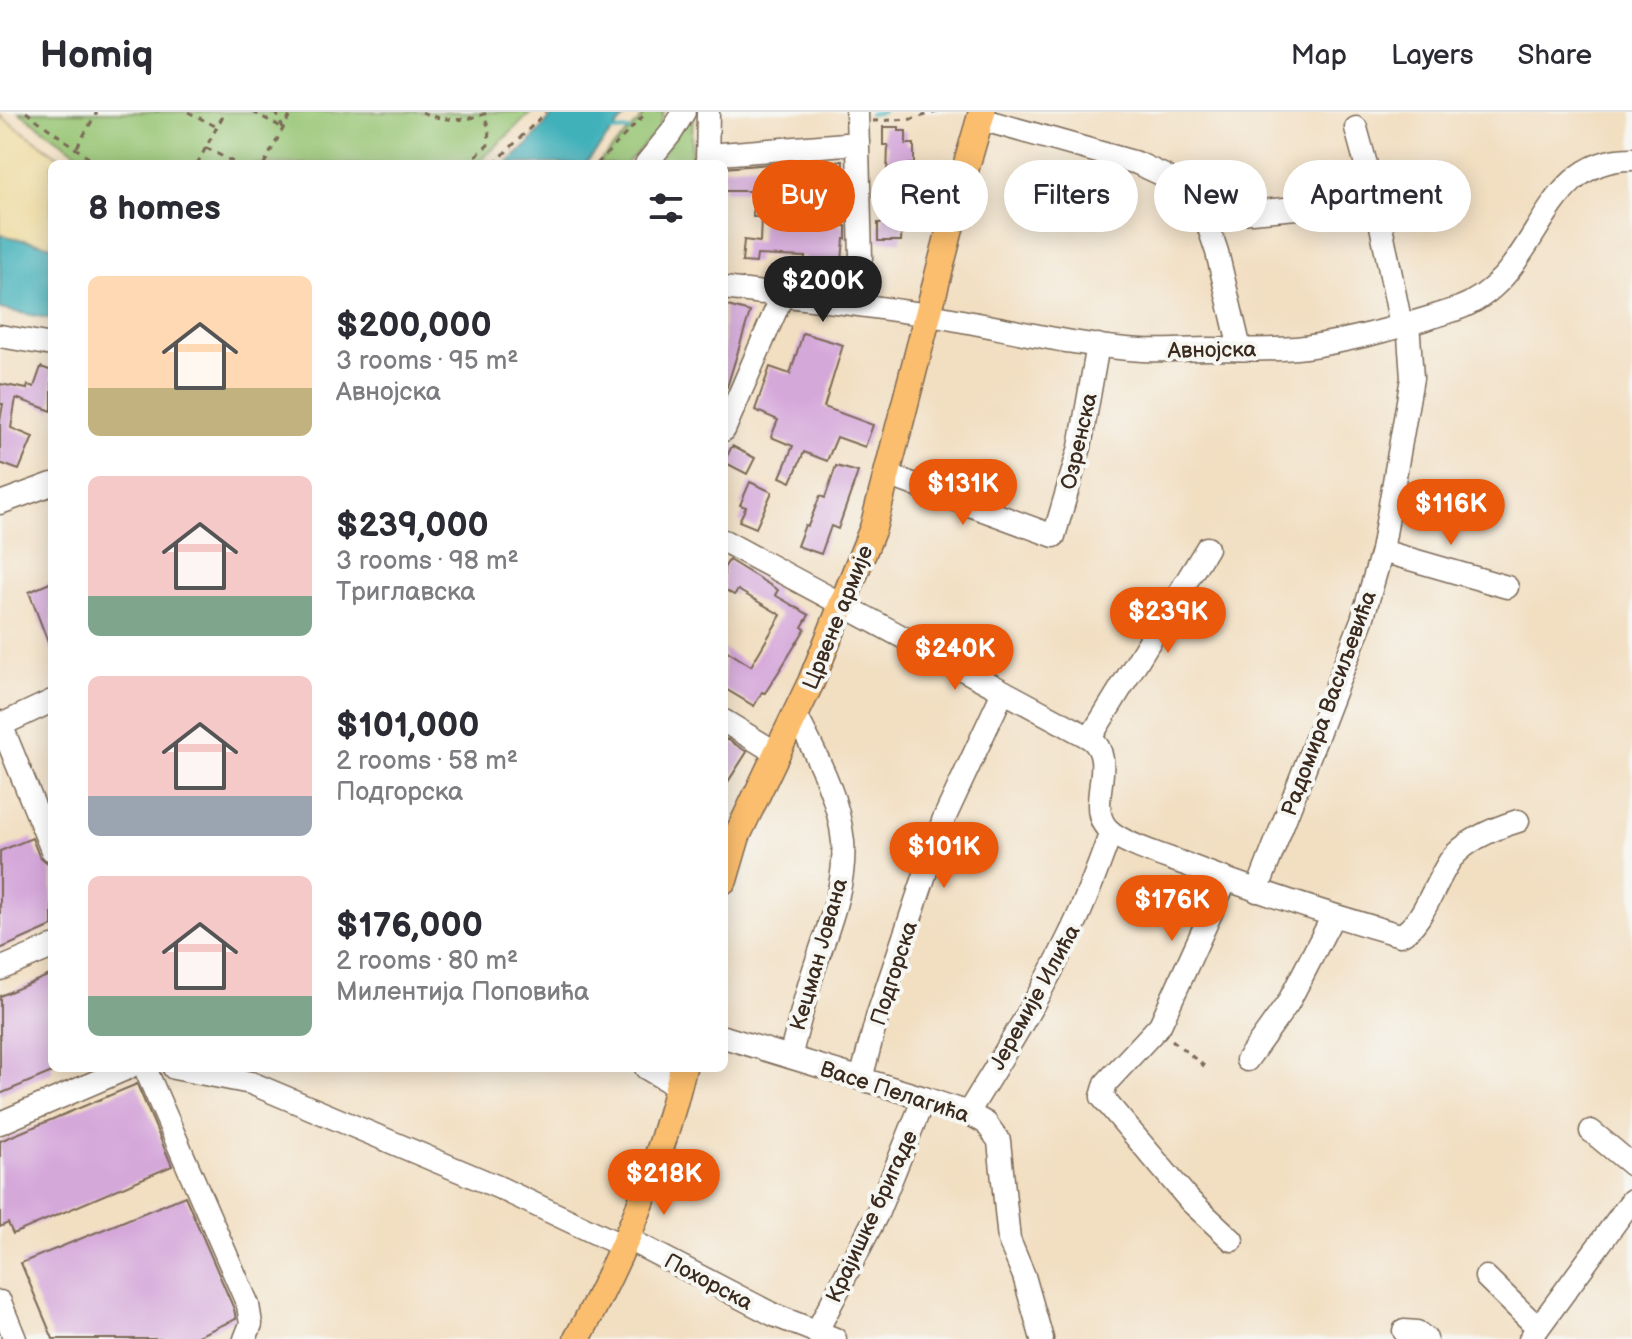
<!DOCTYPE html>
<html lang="en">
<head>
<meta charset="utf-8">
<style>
  :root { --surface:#fff; --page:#f7f7f7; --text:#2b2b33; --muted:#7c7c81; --line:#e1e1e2; --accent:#ea580c }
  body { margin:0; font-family:"Balsamiq Sans",sans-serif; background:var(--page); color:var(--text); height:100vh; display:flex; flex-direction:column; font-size:30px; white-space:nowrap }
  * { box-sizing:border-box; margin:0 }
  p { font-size:26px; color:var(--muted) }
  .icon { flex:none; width:44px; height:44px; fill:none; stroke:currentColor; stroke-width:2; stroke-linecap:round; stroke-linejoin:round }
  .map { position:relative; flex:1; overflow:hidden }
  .side { position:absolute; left:48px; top:48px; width:680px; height:912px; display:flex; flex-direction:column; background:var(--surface); border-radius:12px; box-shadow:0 4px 20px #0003 }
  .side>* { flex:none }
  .top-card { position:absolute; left:752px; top:48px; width:760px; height:72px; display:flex; gap:16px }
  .price { position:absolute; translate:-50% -68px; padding:0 18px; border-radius:28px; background:var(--accent); color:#fff; font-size:26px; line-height:52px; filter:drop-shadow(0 2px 4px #0008) }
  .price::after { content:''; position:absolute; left:50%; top:48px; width:24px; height:18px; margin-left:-12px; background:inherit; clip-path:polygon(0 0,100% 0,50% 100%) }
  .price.current { background:#222; color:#fff }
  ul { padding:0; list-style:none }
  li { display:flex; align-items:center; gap:24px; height:200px; padding:0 40px }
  li span { display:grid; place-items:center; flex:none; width:224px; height:160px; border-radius:12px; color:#555 }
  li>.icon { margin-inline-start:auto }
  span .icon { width:96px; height:96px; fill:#fffc; stroke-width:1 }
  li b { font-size:34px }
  h2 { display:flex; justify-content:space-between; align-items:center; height:96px; padding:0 40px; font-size:34px }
  .pill { padding:0 28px; border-radius:36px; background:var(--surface); box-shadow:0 4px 20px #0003; font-size:28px; line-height:72px }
  .pill.current { background:var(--accent); color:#fff }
  header { display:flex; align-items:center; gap:48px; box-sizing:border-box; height:112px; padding:0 40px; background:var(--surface); border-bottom:2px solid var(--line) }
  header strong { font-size:38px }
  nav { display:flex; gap:44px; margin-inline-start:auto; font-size:28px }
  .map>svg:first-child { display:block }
  .green { fill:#96c472; stroke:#687748; stroke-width:2 }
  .sand { fill:#eeda9e; stroke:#94825e; stroke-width:2 }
  .water { fill:#40b0b9; stroke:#3e6d6c; stroke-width:2 }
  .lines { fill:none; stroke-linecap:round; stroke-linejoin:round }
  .stream { stroke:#40b0b9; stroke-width:4 }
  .building { fill:#d5a8da }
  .minor-casing { stroke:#7b6957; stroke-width:25 }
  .major-casing { stroke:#7b6957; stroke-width:29 }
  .path { stroke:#7b6957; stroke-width:3; stroke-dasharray:6 6; stroke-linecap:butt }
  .minor { stroke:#fff; stroke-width:22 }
  .major { stroke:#fbbe6e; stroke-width:26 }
  .labels { text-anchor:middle; stroke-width:8; stroke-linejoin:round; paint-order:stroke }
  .street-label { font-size:22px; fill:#3b2a1e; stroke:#f6f6f2 }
</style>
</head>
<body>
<header>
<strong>Homiq</strong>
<nav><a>Map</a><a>Layers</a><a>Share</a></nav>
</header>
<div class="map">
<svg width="1632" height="1227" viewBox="0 0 1632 1227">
  <rect width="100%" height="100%" fill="#f6f6f2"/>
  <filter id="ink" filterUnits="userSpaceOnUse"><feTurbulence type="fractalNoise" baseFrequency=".0125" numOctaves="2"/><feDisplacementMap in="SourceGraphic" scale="16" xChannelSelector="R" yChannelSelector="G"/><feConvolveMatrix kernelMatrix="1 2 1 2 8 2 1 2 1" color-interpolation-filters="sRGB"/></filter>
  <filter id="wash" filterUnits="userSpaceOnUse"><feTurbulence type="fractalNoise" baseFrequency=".006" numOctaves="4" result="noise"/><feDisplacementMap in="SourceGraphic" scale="32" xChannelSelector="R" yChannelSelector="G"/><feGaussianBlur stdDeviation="1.8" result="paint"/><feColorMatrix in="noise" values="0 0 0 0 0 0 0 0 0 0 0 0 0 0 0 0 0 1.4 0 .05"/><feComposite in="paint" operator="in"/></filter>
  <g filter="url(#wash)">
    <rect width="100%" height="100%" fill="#f2dfc2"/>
    <g class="green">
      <polygon points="19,0 532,0 477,52 93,52"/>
      <polygon points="644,0 664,0 658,18 626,52 597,52 643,5"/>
      <polygon points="693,0 691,52 655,52"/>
    </g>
    <polygon class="sand" points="0,4 70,52 52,52 52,134 0,123"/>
    <g class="water">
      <polygon points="555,0 629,0 585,52 506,52 528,33"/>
      <polygon points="0,123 52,134 52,207 0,197"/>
    </g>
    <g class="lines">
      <g class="stream">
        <polyline points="870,2 883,0"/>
        <polyline points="611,19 629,18"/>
      </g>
    </g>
    <g id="blocks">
      <g class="building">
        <polygon points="883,15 899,15 899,19 906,19 906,32 914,32 914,52 909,52 908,100 906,100 905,115 902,115 901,129 878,129 878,111 883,111 883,65 887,65 888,33 883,33"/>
        <polygon points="843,49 841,114 846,114 846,127 844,127 842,149 830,148 828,171 802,168 805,145 757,143 756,151 742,150 744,128 760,130 761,105 753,105 754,79 724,79 724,56 781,51 779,105 816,107 819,73 813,73 812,50"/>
        <polygon points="724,193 750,200 727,275 724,275"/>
        <polygon points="803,221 843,233 824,295 873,313 865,335 837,325 827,349 804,340 791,370 780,365 793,334 771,325 778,308 755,298 770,255 790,262"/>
        <polygon points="41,255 52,259 52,299 16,286 11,316 33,325 19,358 0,351 0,309 3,292 0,292 0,272 27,277 28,273 34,275"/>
        <polygon points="732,334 755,346 747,362 724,350"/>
        <polygon points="836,354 858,360 838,417 831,414 821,442 797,434 805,413 808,414 820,384 825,386"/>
        <polygon points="750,370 772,380 756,416 739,409 746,395 740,393"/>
        <polygon points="729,448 778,478 775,483 809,503 802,515 805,517 783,553 765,581 762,580 754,594 724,576 724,537 751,554 781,503 738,478 734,483 724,477 724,456"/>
        <polygon points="52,470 52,538 51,538 29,480"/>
        <polygon points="727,627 747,640 724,676 724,631"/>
        <polygon points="32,726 39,744 49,752 52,759 52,814 0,837 0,739"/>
        <polygon points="52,862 52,960 0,982 0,884"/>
        <polygon points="137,972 172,1054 13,1122 8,1111 0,1115 0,1029"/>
        <polygon points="185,1084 234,1197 236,1207 191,1227 53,1227 21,1151"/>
      </g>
    </g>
  </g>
  <g filter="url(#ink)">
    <use href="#blocks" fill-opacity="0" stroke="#7b6957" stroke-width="2"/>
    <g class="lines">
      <defs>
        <g id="minor">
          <polyline points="857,0 861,146"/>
          <polyline points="980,7 1137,51 1163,63 1185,79 1205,104 1217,140 1240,237"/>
          <polyline points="1356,16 1376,89 1401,213"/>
          <polyline points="708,43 858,31"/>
          <polyline points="646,52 671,21 684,0"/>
          <polyline points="707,52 708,0"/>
          <polyline points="1205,104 1376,89"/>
          <path d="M724,176C792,185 860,192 928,203C999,214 1070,234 1142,238C1164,239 1187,237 1209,237C1240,237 1274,239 1305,235C1357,228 1408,213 1457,197C1542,167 1537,46 1632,47"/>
          <polyline points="0,224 52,233"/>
          <polyline points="724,318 782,184"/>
          <polyline points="888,363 1054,424 1080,335 1098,233"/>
          <polyline points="0,391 52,372"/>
          <path d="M724,429L1090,626C1121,650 1080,697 1112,721C1130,734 1163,744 1185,752C1255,779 1327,802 1400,823C1423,814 1436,766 1452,746C1468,727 1495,716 1518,709"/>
          <polyline points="1382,439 1507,475"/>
          <polyline points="724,609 778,642"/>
          <polyline points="0,610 52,738"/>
          <polyline points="1,613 52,589"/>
          <polyline points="1090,626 1207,436"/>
          <polyline points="1226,768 1160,913 1106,971 1102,985 1190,1089 1232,1128"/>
          <polyline points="1257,779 1362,508 1382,439 1412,266 1408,210"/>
          <polyline points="0,857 52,835"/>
          <polyline points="724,925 924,986 968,1001 986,1011 999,1029 1009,1128 1024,1164 1042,1227"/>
          <path d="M790,945C797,919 803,893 811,867C824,824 847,776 843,730C839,685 816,643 796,603"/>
          <polyline points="1247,948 1288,891 1333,804"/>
          <polyline points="145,956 248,1193 251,1212 245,1227"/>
          <polyline points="174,956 251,971 498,1075 625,1135"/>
          <polyline points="646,956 678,975"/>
          <polyline points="861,967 878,902 943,709 1003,580"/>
          <path d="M968,1001C1003,943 1040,885 1069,824C1086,790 1098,755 1111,720"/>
          <polyline points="0,1011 128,956"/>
          <polyline points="1591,1019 1632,1053"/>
          <polyline points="628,1127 774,1203 835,1227"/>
          <polyline points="1486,1165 1538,1216"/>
          <polyline points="0,1190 15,1227"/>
          <polyline points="1404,1219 1417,1220 1426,1227"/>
          <polyline points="816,1221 877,1102 924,986"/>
          <polyline points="1530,1227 1632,1088"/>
        </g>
        <g id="major">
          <polyline points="724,768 737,724 811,570 873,416 966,55 982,0"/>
          <path d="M577,1227C626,1137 659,1055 683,956"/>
        </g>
      </defs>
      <use href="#minor" class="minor-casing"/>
      <use href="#major" class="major-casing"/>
      <g class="path">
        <polyline points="26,0 97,52"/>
        <polyline points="188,0 217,15"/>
        <polyline points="253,0 283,16"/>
        <polyline points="276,0 283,16"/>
        <path d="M422,0C444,10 467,10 489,0"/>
        <polyline points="873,9 912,7 937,0"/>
        <polyline points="77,35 97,0"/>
        <polyline points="206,36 237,52"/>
        <polyline points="197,52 225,0"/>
        <polyline points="264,52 292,0"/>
        <polyline points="467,52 488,33 489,17 484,2"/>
        <polyline points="494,52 546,0"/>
        <polyline points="597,52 643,4 644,0"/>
        <polyline points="1172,928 1209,958"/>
      </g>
      <use href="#minor" class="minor"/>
      <use href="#major" class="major"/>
    </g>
  </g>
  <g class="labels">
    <g class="street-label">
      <text transform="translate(1212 237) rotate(-1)" y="8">Авнојска</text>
      <text transform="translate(1078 329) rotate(-77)" y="8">Озренска</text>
      <text transform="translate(837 505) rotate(-68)" y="8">Црвене армије</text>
      <text transform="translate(1328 591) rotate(-70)" y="8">Радомира Васиљевића</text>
      <text transform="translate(818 842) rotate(-74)" y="8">Кецман Јована</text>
      <text transform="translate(893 861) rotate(-72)" y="8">Подгорска</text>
      <text transform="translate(1034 885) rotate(-61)" y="8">Јеремије Илића</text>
      <text transform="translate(895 979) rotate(18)" y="8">Васе Пелагића</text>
      <text transform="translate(871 1104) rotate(-65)" y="8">Крајишке бригаде</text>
      <text transform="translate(709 1169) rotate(28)" y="8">Похорска</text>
    </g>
  </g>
</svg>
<b class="price current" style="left:823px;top:212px">$200K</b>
<b class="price" style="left:963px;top:415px">$131K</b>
<b class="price" style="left:1451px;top:435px">$116K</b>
<b class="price" style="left:1168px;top:543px">$239K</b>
<b class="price" style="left:955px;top:580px">$240K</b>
<b class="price" style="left:944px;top:778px">$101K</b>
<b class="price" style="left:1172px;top:831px">$176K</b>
<b class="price" style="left:664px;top:1105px">$218K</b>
<div class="top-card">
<a class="pill current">Buy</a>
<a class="pill">Rent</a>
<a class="pill">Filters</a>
<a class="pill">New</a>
<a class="pill">Apartment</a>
</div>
<section class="side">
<h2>8 homes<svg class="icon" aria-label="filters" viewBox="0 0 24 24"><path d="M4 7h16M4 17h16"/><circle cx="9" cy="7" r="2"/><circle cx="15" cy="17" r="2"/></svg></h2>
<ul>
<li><span style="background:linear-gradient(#ffd9b3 70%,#c2b280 0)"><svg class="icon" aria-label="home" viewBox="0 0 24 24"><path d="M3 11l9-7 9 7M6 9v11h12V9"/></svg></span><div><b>$200,000</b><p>3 rooms · 95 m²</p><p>Авнојска</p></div></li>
<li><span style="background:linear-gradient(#f6c9c9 75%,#7fa58c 0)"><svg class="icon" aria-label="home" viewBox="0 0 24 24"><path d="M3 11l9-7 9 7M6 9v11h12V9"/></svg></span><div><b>$239,000</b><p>3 rooms · 98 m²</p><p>Триглавска</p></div></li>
<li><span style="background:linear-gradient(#f6c9c9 75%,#9aa5b1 0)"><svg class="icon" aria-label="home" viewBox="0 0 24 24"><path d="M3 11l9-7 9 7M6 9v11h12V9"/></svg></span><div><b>$101,000</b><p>2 rooms · 58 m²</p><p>Подгорска</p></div></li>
<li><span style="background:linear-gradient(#f6c9c9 75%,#7fa58c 0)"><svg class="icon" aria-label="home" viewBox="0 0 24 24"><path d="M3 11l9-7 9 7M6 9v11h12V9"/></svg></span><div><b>$176,000</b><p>2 rooms · 80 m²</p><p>Милентија Поповића</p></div></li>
</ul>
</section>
</div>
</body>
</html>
